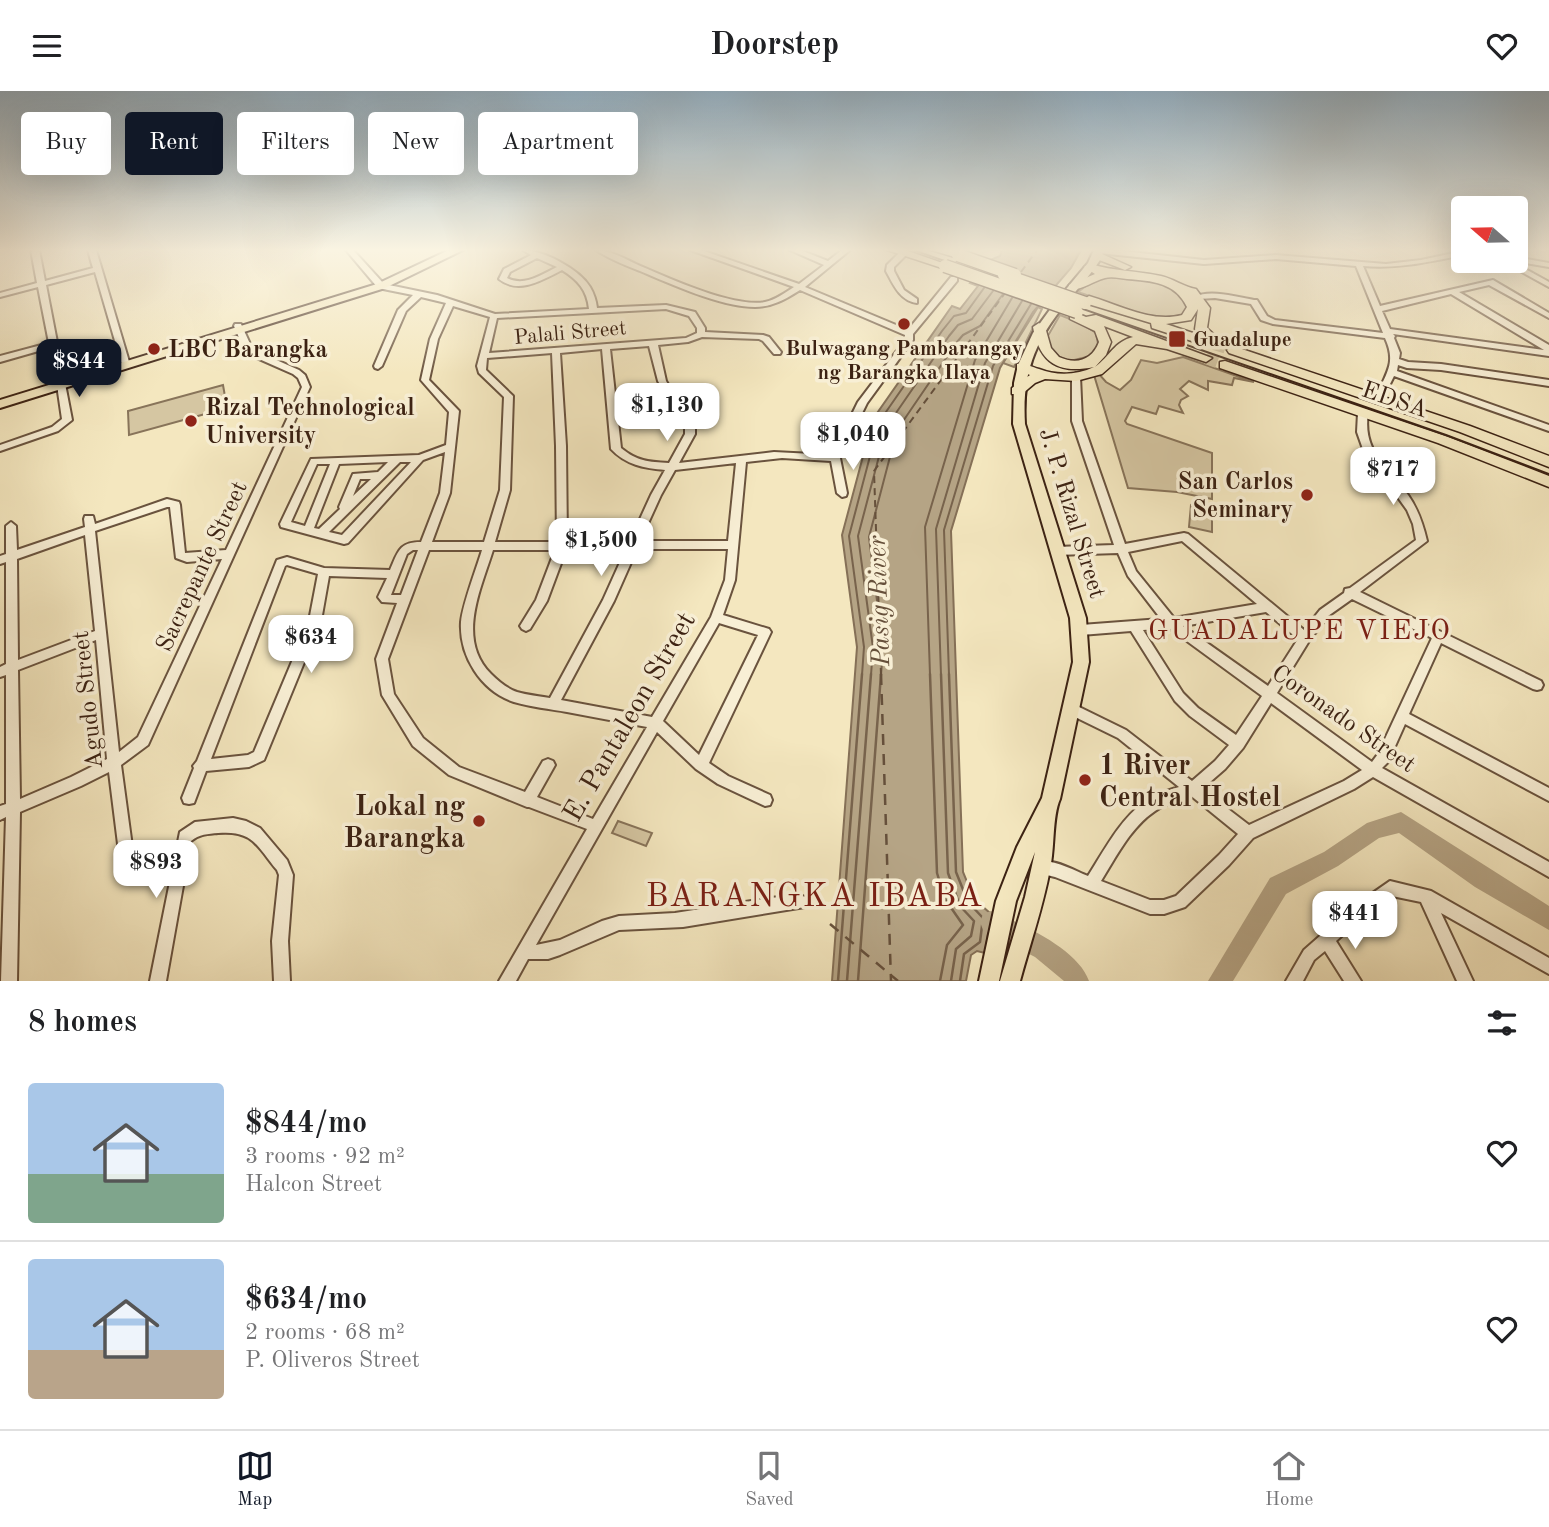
<!DOCTYPE html>
<html lang="en">
<head>
<meta charset="utf-8">
<style>
  :root { --surface:#fff; --page:#f2f2f2; --text:#202124; --muted:#757577; --line:#e0e0e0; --accent:#111827 }
  body { margin:0; font-family:"Old Standard TT",serif; background:var(--page); color:var(--text); height:100vh; display:flex; flex-direction:column; font-size:26px; white-space:nowrap }
  * { box-sizing:border-box; margin:0 }
  p { font-size:23px; color:var(--muted) }
  .icon { flex:none; width:38px; height:38px; fill:none; stroke:currentColor; stroke-width:2; stroke-linecap:round; stroke-linejoin:round }
  .map { position:relative; height:890px; overflow:hidden }
  .panel { display:flex; flex-direction:column; background:var(--surface); flex:1 }
  .panel>* { flex:none }
  .banner { position:absolute; left:21px; top:21px; width:700px; height:63px; display:flex; gap:14px }
  .needle { width:46px; rotate:290deg }
  .tools { position:absolute; left:1451px; top:105px; display:grid; gap:14px }
  .tools a { display:grid; place-items:center; width:77px; height:77px; border-radius:7px; background:var(--surface); box-shadow:0 7px 28px #0002; font-size:35px }
  .price { position:absolute; translate:-50% -60px; padding:0 16px; border-radius:14px; background:#fff; color:#222; font-size:23px; line-height:46px; filter:drop-shadow(0 2px 4px #0008) }
  .price::after { content:''; position:absolute; left:50%; top:42px; width:21px; height:16px; margin-left:-10px; background:inherit; clip-path:polygon(0 0,100% 0,50% 100%) }
  .price.selected { background:var(--accent); color:#fff }
  ul { padding:0; list-style:none }
  li { display:flex; align-items:center; gap:21px; height:175px; padding:0 28px }
  li+li { border-top:2px solid var(--line) }
  li span { display:grid; place-items:center; flex:none; width:196px; height:140px; border-radius:7px; color:#555 }
  li>.icon { margin-inline-start:auto }
  span .icon { width:84px; height:84px; fill:#fffc; stroke-width:1 }
  li b { font-size:30px }
  h2 { display:flex; justify-content:space-between; align-items:center; height:84px; padding:0 28px; font-size:30px }
  .chip { padding:0 24px; border-radius:7px; background:var(--surface); box-shadow:0 7px 28px #0002; font-size:24px; line-height:63px }
  .chip.selected { background:var(--accent); color:#fff }
  header { display:flex; justify-content:space-between; align-items:center; height:91px; padding:0 28px; background:var(--surface); font-size:32px; font-weight:700 }
  .tabs { display:flex; justify-content:space-around; align-items:center; height:98px; border-top:2px solid var(--line); background:var(--surface); font-size:19px; color:var(--muted) }
  .tabs a { display:grid; justify-items:center; gap:4px }
  .tabs .selected { color:var(--accent) }
  .map>svg:first-child { display:block }
  .green { fill:#d5c6a2; stroke:#88745a; stroke-width:2 }
  .water { fill:#b5a485; stroke:#857057; stroke-width:2 }
  .lines { fill:none; stroke-linecap:round; stroke-linejoin:round }
  .shore-far1 { stroke:#78634c; stroke-width:2 }
  .shore { stroke:#78634c; stroke-width:2.5 }
  .river { fill:#b5a485; fill-rule:evenodd }
  .ferry-far1 { stroke:#66503b; stroke-width:2; stroke-dasharray:7 5; stroke-linecap:butt }
  .ferry { stroke:#66503b; stroke-width:2.5; stroke-dasharray:11 9; stroke-linecap:butt }
  .highway-tunnel { stroke:#cfc09d; stroke-width:12; stroke-dasharray:12 6; stroke-linecap:butt }
  .minor-casing { stroke:#6a533e; stroke-width:4 }
  .major-casing { stroke:#3c2213; stroke-width:4 }
  .highway-casing { stroke:#3c2213; stroke-width:3 }
  .minor { fill:#f8efd5; fill-rule:evenodd }
  .major { fill:#f4e7bf; fill-rule:evenodd }
  .highway { fill:#f4e7bf; fill-rule:evenodd }
  .tram { stroke:#3c2213; stroke-width:2 }
  .highway-bridge-casing { stroke:#3c2213; stroke-width:15; stroke-linecap:butt }
  .highway-bridge { stroke:#f4e7bf; stroke-width:12 }
  .poi-dot { fill:#8f2418; stroke:#f8efd5; stroke-width:2.5 }
  .labels { text-anchor:middle; stroke-width:7; stroke-linejoin:round; paint-order:stroke }
  .far-street-label { font-size:21px; fill:#3c2213; stroke:#f8efd5 }
  .far-poi-label { font-size:21px; font-weight:bold; fill:#3c2213; stroke:#f8efd5; text-anchor:start }
  .poi-label { font-size:24px; font-weight:bold; fill:#3c2213; stroke:#f8efd5; text-anchor:start }
  .street-label { font-size:24px; fill:#3c2213; stroke:#f8efd5 }
  .water-label { font-size:26px; font-style:italic; fill:#66503b; stroke:#f8efd5 }
  .quarter-label { font-size:28px; letter-spacing:2px; fill:#7a1f14; stroke:#f8efd5 }
  .near-street-label { font-size:28px; fill:#3c2213; stroke:#f8efd5 }
  .near-poi-label { font-size:28px; font-weight:bold; fill:#3c2213; stroke:#f8efd5; text-anchor:start }
  .near-quarter-label { font-size:33px; letter-spacing:2px; fill:#7a1f14; stroke:#f8efd5 }
</style>
</head>
<body>
<header><svg class="icon" aria-label="menu" viewBox="0 0 24 24"><path d="M4 6h16M4 12h16M4 18h16"/></svg>Doorstep<svg class="icon" aria-label="heart" viewBox="0 0 24 24"><path d="M12 20l-8-8c-3-5 5-10 8-4 3-6 11-1 8 4z"/></svg></header>
<div class="map">
<svg width="1549" height="890" viewBox="0 0 1549 890">
  <rect width="100%" height="100%" fill="#f4e7bf"/>
  <filter id="stains"><feTurbulence type="fractalNoise" baseFrequency=".00286" numOctaves="4"/><feColorMatrix values="0 0 0 0 .2 0 0 0 0 .09 0 0 0 0 .02 0 0 0 .5 -.17"/></filter>
  <radialGradient id="worn" r=".72"><stop offset=".6" stop-color="#630" stop-opacity="0"/><stop offset="1" stop-color="#630" stop-opacity=".3"/></radialGradient>
  <g class="green">
    <path d="M1114,184C1145,187 1168,187 1188,213L1185,222C1161,236 1104,210 1078,201L1094,189Z"/>
    <polygon points="1038,216 1042,218 1014,276 1003,272"/>
    <polygon points="1060,224 1080,232 1096,242 1098,253 1091,265 1070,270 1051,263 1046,248"/>
    <polygon points="1183,266 1254,291 1234,287 1232,294 1208,290 1208,299 1189,290 1180,298 1188,305 1181,309 1179,314 1183,322 1159,315 1156,323 1132,316 1125,330 1127,333 1212,362 1212,408 1177,401 1128,397 1094,284 1099,283 1106,291 1120,299 1131,289 1141,269 1157,272"/>
    <polygon points="223,294 227,317 129,344 128,320"/>
    <polygon points="1191,414 1212,419 1212,441 1189,436"/>
    <polygon points="618,730 652,742 646,755 612,742"/>
  </g>
  <polygon class="water" points="1002,159 1081,159 1071,177 1033,221 1000,277 951,440 963,781 974,808 991,823 985,862 977,860 971,864 966,890 832,890 857,556 842,444 873,328 952,215 960,218 978,195 970,192 990,169 1000,165"/>
  <g class="lines">
    <g class="shore-far1">
      <polyline points="862,584 864,556 849,445 879,331 942,240 954,225 966,222 984,197"/>
      <polyline points="871,584 873,557 858,445 887,335 949,245 958,234 972,228 993,200"/>
      <polyline points="881,584 883,557 869,446 897,339 957,251 963,244 980,235 1003,203"/>
      <polyline points="930,584 925,436 975,269 1012,207"/>
      <polyline points="941,584 936,438 985,272 1022,210"/>
      <polyline points="949,584 944,439 993,275 1031,213"/>
    </g>
    <g class="shore">
      <polyline points="930,583 937,782 945,808 963,834 947,854 940,890"/>
      <polyline points="941,583 948,782 960,815 974,830 971,845 956,858 951,890"/>
      <polyline points="949,583 956,781 968,811 983,827 980,851 964,863 960,890"/>
      <polyline points="838,890 862,583"/>
      <polyline points="847,890 871,583"/>
      <polyline points="858,890 881,583"/>
    </g>
    <g class="river">
      <polygon points="1401,721 1549,815 1549,839 1475,796 1399,742 1379,747 1338,775 1286,803 1233,890 1208,890 1270,787 1324,761 1367,732"/>
      <path d="M991,820C1022,833 1078,858 1089,890H1064L1035,866L983,839L980,831L983,823Z"/>
    </g>
    <g class="ferry-far1">
      <polyline points="1021,181 1037,159"/>
      <polyline points="881,584 874,380 1005,202"/>
    </g>
    <g class="ferry">
      <polyline points="881,583 891,890"/>
      <polyline points="830,833 898,890"/>
    </g>
    <g class="highway-tunnel">
      <polyline points="1214,253 1233,259"/>
      <polyline points="1206,267 1225,274"/>
    </g>
    <defs>
      <g id="minor">
        <polygon points="31,159 39,159 45,190 93,177 88,159 96,159 130,274 126,277 122,274 95,181 46,194 72,329 58,340 0,360 0,354 52,336 62,328 57,294 58,292 56,290 49,257 0,271 0,265 49,252 38,196 0,206 0,202 37,192"/>
        <path d="M346,159H353L384,193L437,204L495,223L589,218C587,199 578,189 562,179C542,189 519,204 499,188L504,178L531,164L523,159C543,159 579,178 590,196C594,203 596,209 597,217L666,214L695,221L705,237V241L763,244L769,246L781,261L780,263H774L763,250L759,248L702,246L688,251L658,254L666,290L695,338V343L679,372L774,361L832,364L858,311L905,249V244L800,199C786,208 772,216 755,216C721,216 671,193 640,180C625,174 609,168 596,159C610,159 623,167 636,173C666,186 733,217 765,211C775,209 785,202 794,196L690,159H701L799,193L824,174L790,159H800L828,170L842,159H850L805,196L908,239L951,186H957V190L913,243V249L867,312L840,367L847,402L846,405L842,406L837,402L831,370L782,367L746,371L735,489L723,524L769,538L771,541L709,672L728,685L770,704L772,709L770,714L765,715L718,693L696,678L657,641L536,854L560,849L602,830L619,825L675,822L770,807L800,804L805,806L807,811L805,816L683,836L619,839L560,864L548,868H528L516,890H499L587,738L529,716H527L449,684L413,655L382,604L376,568L397,512L382,511L378,506L387,487L329,485L321,530L264,669L249,676L206,680L194,712L189,713L184,712L182,707L194,677L193,675L197,670L277,469L287,466L324,477L390,479C398,461 399,451 421,451L440,402L445,361L423,369L348,452L344,453L281,436L280,433L311,368L419,364L446,354L449,321L421,289L430,248L446,212L421,206L406,220L382,275L378,278L375,277L374,275L398,219L413,204L378,197ZM537,167L557,176C541,184 524,196 507,187L510,181ZM453,215L490,226L477,275L479,282L504,306L500,399L484,451H432L450,402L459,320L429,289L438,248ZM666,218L689,225L697,237V242L686,247L489,262L497,227ZM649,255L658,290L685,338V343L669,372C648,371 637,370 621,357L610,258ZM602,258L611,358C626,374 644,377 665,379L651,404L630,450L567,451L566,355L560,262ZM552,262L556,355L557,451H495L510,399L513,305L486,279L487,267ZM388,371L378,381L353,383L339,416L340,418L319,438L314,437L339,373ZM400,371H411L342,444L329,441ZM736,372L728,450H640L661,404L675,379ZM317,373H330L305,435L291,431ZM360,388H371L353,405ZM626,458L603,509L550,607C539,605 527,604 517,601C508,598 498,590 491,583C456,548 481,498 493,459H555L536,509L520,535L522,538L526,540L530,538L547,510L566,459ZM637,458H728L725,489L711,526L652,626L561,609L614,510ZM413,459H418L401,504H391L407,463ZM429,459H482C476,479 463,512 461,531C459,565 481,600 514,611C531,616 550,618 567,621C593,626 620,631 647,636L593,728L537,706L555,674L553,670L548,668L543,670L525,701L459,676L423,647L394,603L388,568ZM287,474L318,483L309,530L254,661L248,664L211,668L285,475ZM719,532L758,544L699,664L663,630Z"/>
        <path d="M1096,159H1113L1204,169L1276,164L1386,173L1421,169L1463,160V164C1429,171 1398,178 1363,175L1380,215L1493,189L1549,222V227L1489,194L1459,201L1549,254V265L1393,243L1395,245L1394,247L1400,262L1399,268L1408,271L1441,273L1549,289V295L1441,279L1407,277L1398,274L1397,280L1549,334V340L1394,285L1385,303L1370,306L1359,304V300L1379,299C1389,278 1395,269 1385,247L1273,233L1261,229L1251,213L1215,207L1198,208L1194,206C1211,198 1236,206 1254,209H1257L1267,225L1275,229L1383,242L1356,175L1276,168L1204,173L1099,162ZM1451,203L1544,259L1390,238L1382,220Z"/>
        <path d="M900,161L907,163L894,176V180L904,199L917,208V212C900,210 893,193 886,180L887,174Z"/>
        <polygon points="1516,166 1549,172 1549,176 1514,170"/>
        <polygon points="1502,170 1511,170 1549,191 1549,196"/>
        <path d="M235,233H241L251,255L256,260L299,279L305,284L310,296L148,654L121,674L136,785L134,790L129,792L124,790L122,785L109,681L81,695L20,721L17,890H1L6,726L0,729V715L6,713V584L0,586V576L6,573V471L0,473V465L6,463V435L11,431L16,435L17,459L85,436L84,428L85,425H93L95,433L167,408L179,411L180,414L185,462L226,459L302,296L298,287L293,283L250,264L243,256L234,235ZM167,416H170L176,467L187,471L222,468L138,646L119,661L95,440ZM85,444L95,540L18,569L17,468ZM96,549L107,668L71,686L20,708L18,579Z"/>
        <path d="M1076,282L1080,285L1082,330L1125,453L1184,442L1188,443L1304,539L1320,519L1344,502L1345,498L1350,497L1416,449L1413,433L1407,419L1363,358L1357,341L1358,322L1363,319L1366,320L1368,322C1362,361 1388,376 1408,404C1418,418 1423,433 1427,450L1360,501L1541,590L1543,594L1541,598L1537,599L1533,598L1441,552L1409,623L1549,697V710L1405,633L1388,671L1382,677L1549,771V786L1373,686L1354,698L1253,747L1229,774L1185,816L1164,823H1150L1055,786L1035,781L1033,776L1035,771C1051,766 1073,779 1088,785C1104,760 1119,730 1143,712C1153,704 1166,700 1179,696L1118,647L1067,622L1065,618L1067,614L1071,613L1075,614L1126,639L1192,690L1215,670L1229,654L1190,625L1175,610L1131,540L1081,544L1077,542L1075,539L1077,536L1081,534L1161,528L1128,485L1118,462L1056,464L1052,463L1051,460L1052,457L1056,456L1114,454L1072,330V285ZM1182,450L1257,513L1174,527L1136,480L1128,461ZM1352,508L1432,547L1378,663L1372,671L1277,602L1309,550L1328,525ZM1266,521L1298,548L1268,595L1183,535ZM1169,537L1262,605L1236,644L1198,617L1183,602L1143,539ZM1271,612L1362,679L1344,690L1249,734L1202,698L1225,678L1243,657ZM1190,704L1238,743L1219,764L1176,805L1164,809H1150L1101,790C1116,766 1131,736 1155,720C1165,713 1177,709 1190,704Z"/>
        <path d="M233,727L246,730L260,737L287,769L293,784L288,850L290,890H274L272,850L279,784L277,779C257,755 253,739 218,742C208,743 199,743 191,750L166,890H150L180,741L195,731Z"/>
        <polygon points="1390,790 1431,800 1549,867 1549,883 1441,822 1473,890 1457,890 1421,811 1392,805 1364,825 1336,850 1361,890 1344,890 1325,860 1314,869 1303,890 1286,890 1304,859 1354,815"/>
      </g>
      <g id="major">
        <polygon points="449,159 463,159 385,197 0,317 0,309 377,193"/>
        <path d="M1094,159H1104L1100,169C1090,185 1077,198 1066,212C1034,251 1022,283 1025,333L1086,527L1089,571L1060,708C1052,726 1055,756 1050,778C1043,816 1030,853 1020,890H1000L1025,806L1035,761L1016,810L999,890H979L996,810L1017,756L1042,707L1073,571L1070,527L1013,333L1014,292L1018,274L1033,242L1057,209L1088,172Z"/>
      </g>
      <g id="highway">
        <polygon points="887,159 905,159 951,175 945,178"/>
        <polygon points="931,159 952,159 964,164 958,167"/>
        <polygon points="1094,163 1102,163 1131,176 1125,179 1094,167"/>
        <path d="M1090,173C1114,180 1137,180 1161,185C1174,188 1184,196 1196,198L1210,217L1207,237L1221,250L1215,255H1207L1152,237L1151,232L1085,212L1083,209L1089,205C1120,214 1150,232 1182,224L1187,216C1175,191 1152,190 1127,188C1120,187 1111,185 1105,187C1093,190 1081,200 1069,198V194L1095,183L1084,176ZM1198,218L1195,238L1202,245L1166,233L1191,229Z"/>
        <path d="M1074,221L1086,226L1096,224L1212,267L1206,271L1167,258L1136,253L1102,283L1076,290L1045,288L1035,292L1022,303H1012V297L1030,284L1017,279V273C1026,272 1031,276 1039,278C1057,285 1077,284 1094,276C1059,283 1040,273 1033,236L1039,232L1045,236L1051,257L1059,266C1077,274 1092,269 1099,251L1095,240L1070,228V222ZM1104,235L1133,246C1115,250 1109,266 1095,276L1106,264L1111,251Z"/>
        <polygon points="1233,255 1470,335 1549,365 1549,376 1460,341 1229,262 1227,259"/>
        <polygon points="1225,270 1448,346 1549,385 1549,396 1438,352 1220,277 1220,271"/>
      </g>
    </defs>
    <use href="#minor" class="minor-casing"/>
    <use href="#major" class="major-casing"/>
    <use href="#highway" class="highway-casing"/>
    <use href="#minor" class="minor"/>
    <use href="#major" class="major"/>
    <use href="#highway" class="highway"/>
    <polyline class="tram" points="913,159 1446,344 1549,383"/>
    <defs>
      <g id="highway-bridge">
        <polyline points="958,164 1015,184"/>
        <polyline points="945,175 1077,221"/>
        <polyline points="1004,184 1085,212"/>
      </g>
    </defs>
    <use href="#highway-bridge" class="highway-bridge-casing"/>
    <use href="#highway-bridge" class="highway-bridge"/>
  </g>
  <linearGradient id="sky" x2="0" y2="1"><stop stop-color="#93aec0"/><stop offset="0.56" stop-color="#faf4e2"/><stop offset="1" stop-color="#faf4e2" stop-opacity="0"/></linearGradient>
  <rect width="1549" height="284" fill="url(#sky)"/>
  <g class="poi-dot">
    <circle cx="904" cy="233" r="7"/>
    <rect x="1168" y="239" width="18" height="18" rx="3.5"/>
    <circle cx="154" cy="258" r="7"/>
    <circle cx="191" cy="330" r="7"/>
    <circle cx="1307" cy="404" r="7"/>
    <circle cx="1085" cy="689" r="7"/>
    <circle cx="479" cy="730" r="7"/>
  </g>
  <g class="labels">
    <g class="far-street-label">
      <text transform="translate(570 241) rotate(-5)" y="7">Palali Street</text>
    </g>
    <g class="far-poi-label">
      <text x="1193" y="255">Guadalupe</text>
      <text x="904" y="264" text-anchor="middle">Bulwagang Pambarangay<tspan x="904" dy="24">ng Barangka Ilaya</tspan></text>
    </g>
    <g class="poi-label">
      <text x="168" y="266">LBC Barangka</text>
      <text x="205" y="324">Rizal Technological<tspan x="205" dy="28">University</tspan></text>
      <text x="1293" y="398" text-anchor="end">San Carlos<tspan x="1293" dy="28">Seminary</tspan></text>
    </g>
    <g class="street-label">
      <text transform="translate(1395 308) rotate(19)" y="8">EDSA</text>
      <text transform="translate(1073 422) rotate(73)" y="8">J. P. Rizal Street</text>
      <text transform="translate(201 475) rotate(-65)" y="8">Sacrepante Street</text>
      <text transform="translate(87 609) rotate(-96)" y="8">Agudo Street</text>
      <text transform="translate(1344 627) rotate(35)" y="8">Coronado Street</text>
    </g>
    <g class="water-label">
      <text transform="translate(878 510) rotate(-92)" y="9">Pasig River</text>
    </g>
    <g class="quarter-label">
      <text x="1300" y="548">GUADALUPE VIEJO</text>
    </g>
    <g class="near-street-label">
      <text transform="translate(628 625) rotate(-60)" y="10">E. Pantaleon Street</text>
    </g>
    <g class="near-poi-label">
      <text x="1099" y="683">1 River<tspan x="1099" dy="32">Central Hostel</tspan></text>
      <text x="465" y="724" text-anchor="end">Lokal ng<tspan x="465" dy="32">Barangka</tspan></text>
    </g>
    <g class="near-quarter-label">
      <text x="815" y="815">BARANGKA IBABA</text>
    </g>
  </g>
  <rect width="100%" height="100%" filter="url(#stains)"/>
  <rect width="100%" height="100%" fill="url(#worn)"/>
</svg>
<div class="tools">
<a><svg class="needle" viewBox="-14 -14 28 28"><path d="M0-13l5 13h-10z" fill="#e53935"/><path d="M0 13l5-13h-10z" fill="#757577"/></svg></a>
</div>
<b class="price selected" style="left:79px;top:308px">$844</b>
<b class="price" style="left:667px;top:352px">$1,130</b>
<b class="price" style="left:853px;top:381px">$1,040</b>
<b class="price" style="left:1393px;top:416px">$717</b>
<b class="price" style="left:601px;top:487px">$1,500</b>
<b class="price" style="left:311px;top:584px">$634</b>
<b class="price" style="left:156px;top:809px">$893</b>
<b class="price" style="left:1355px;top:860px">$441</b>
<div class="banner">
<a class="chip">Buy</a>
<a class="chip selected">Rent</a>
<a class="chip">Filters</a>
<a class="chip">New</a>
<a class="chip">Apartment</a>
</div>
</div>
<section class="panel">
<h2>8 homes<svg class="icon" aria-label="filters" viewBox="0 0 24 24"><path d="M4 7h16M4 17h16"/><circle cx="9" cy="7" r="2"/><circle cx="15" cy="17" r="2"/></svg></h2>
<ul>
<li><span style="background:linear-gradient(#a9c7e8 65%,#7fa58c 0)"><svg class="icon" aria-label="home" viewBox="0 0 24 24"><path d="M3 11l9-7 9 7M6 9v11h12V9"/></svg></span><div><b>$844/mo</b><p>3 rooms · 92 m²</p><p>Halcon Street</p></div><svg class="icon" aria-label="heart" viewBox="0 0 24 24"><path d="M12 20l-8-8c-3-5 5-10 8-4 3-6 11-1 8 4z"/></svg></li>
<li><span style="background:linear-gradient(#a9c7e8 65%,#b9a48a 0)"><svg class="icon" aria-label="home" viewBox="0 0 24 24"><path d="M3 11l9-7 9 7M6 9v11h12V9"/></svg></span><div><b>$634/mo</b><p>2 rooms · 68 m²</p><p>P. Oliveros Street</p></div><svg class="icon" aria-label="heart" viewBox="0 0 24 24"><path d="M12 20l-8-8c-3-5 5-10 8-4 3-6 11-1 8 4z"/></svg></li>
</ul>
</section>
<nav class="tabs">
<a class="selected"><svg class="icon" aria-label="map" viewBox="0 0 24 24"><path d="M3 6l6-2 6 2 6-2v14l-6 2-6-2-6 2zM9 4v14M15 6v14"/></svg>Map</a>
<a><svg class="icon" aria-label="saved" viewBox="0 0 24 24"><path d="M7 4h10v16l-5-4-5 4z"/></svg>Saved</a>
<a><svg class="icon" aria-label="home" viewBox="0 0 24 24"><path d="M3 11l9-7 9 7M6 9v11h12V9"/></svg>Home</a>
</nav>
</body>
</html>
